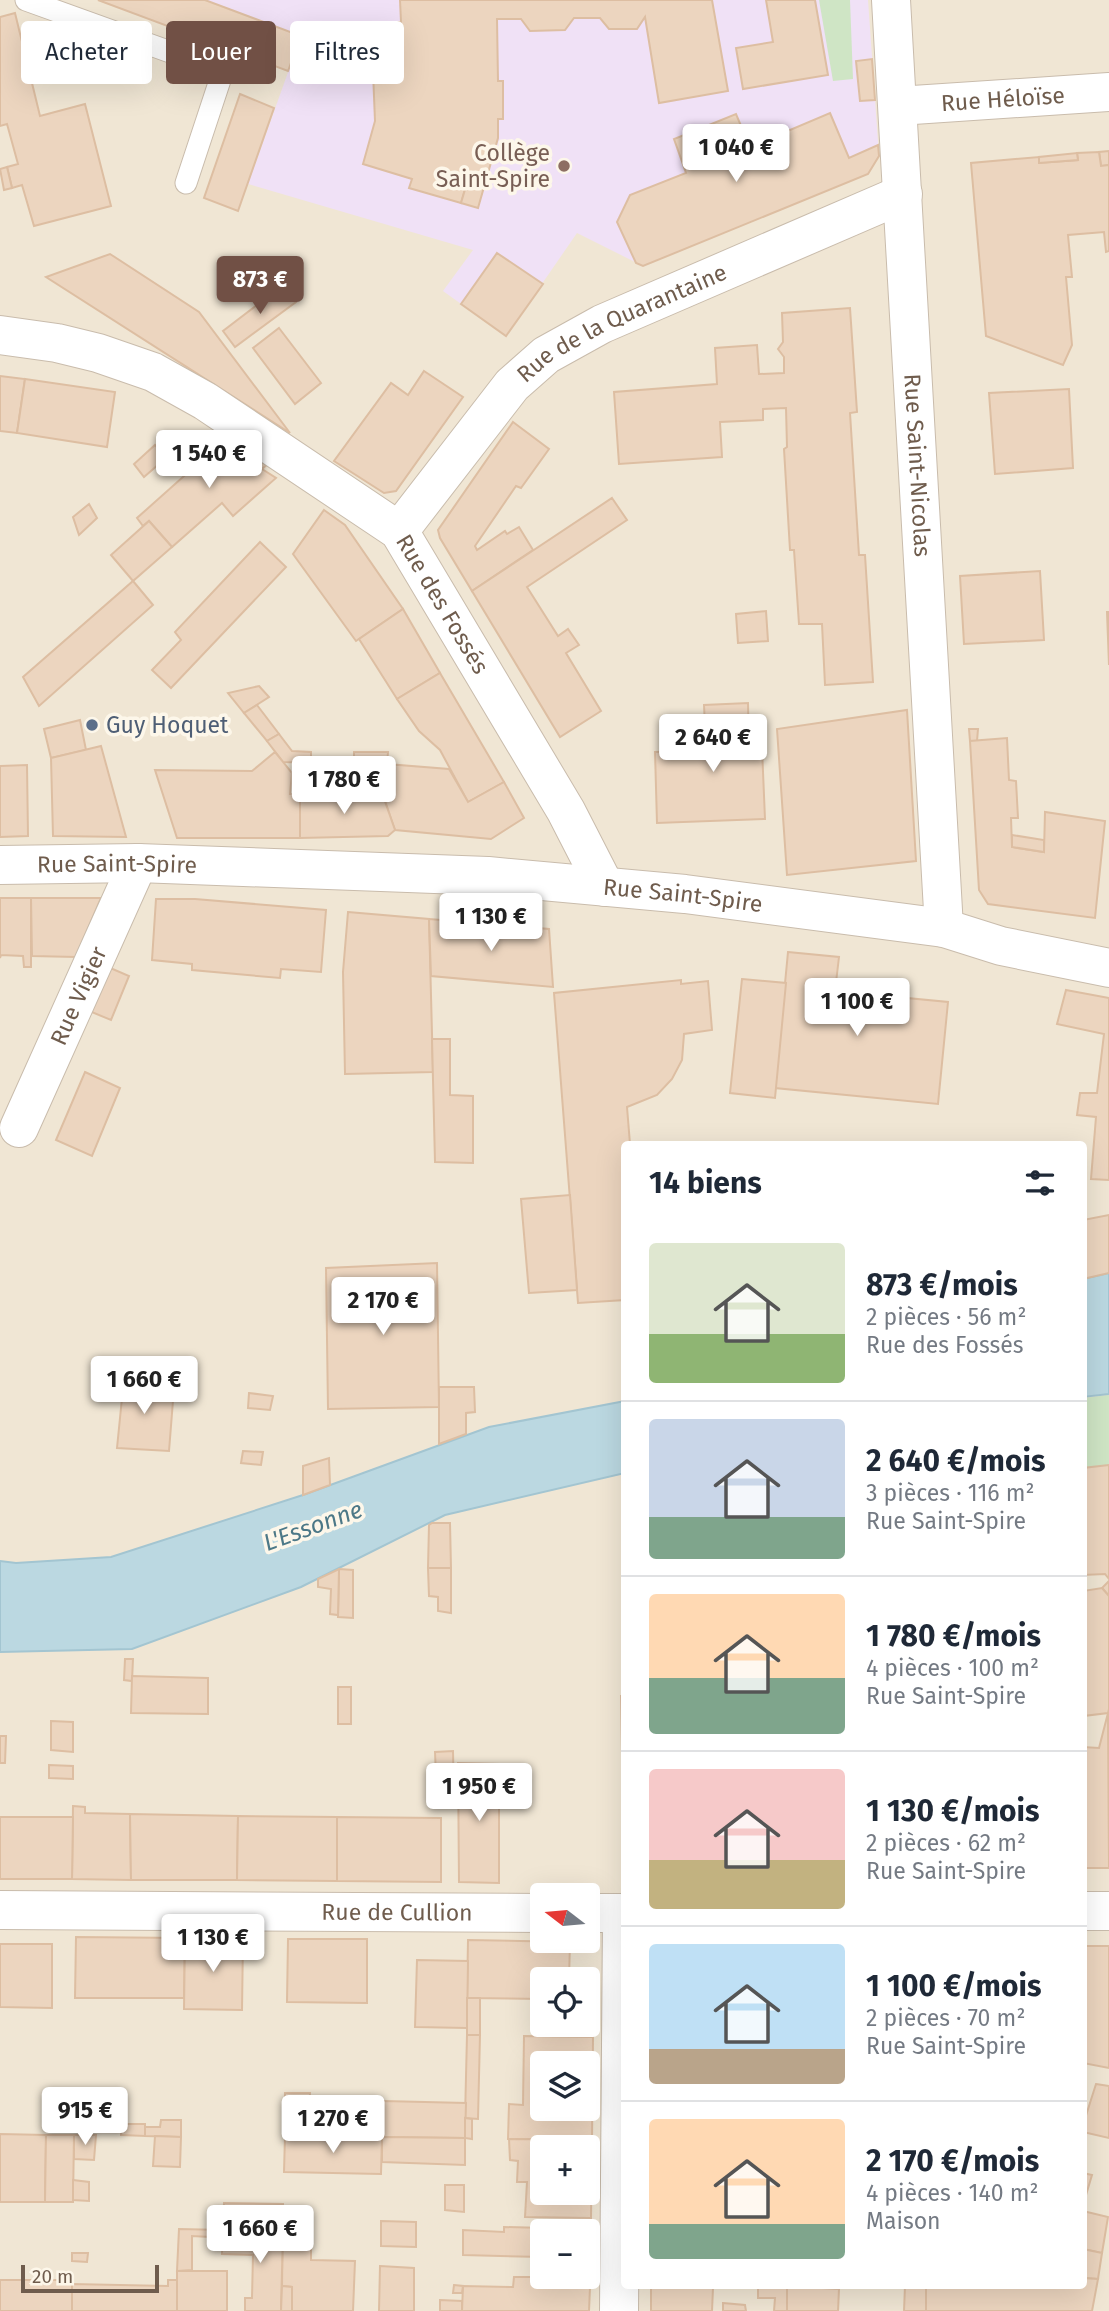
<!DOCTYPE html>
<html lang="fr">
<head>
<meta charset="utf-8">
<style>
  :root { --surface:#fff; --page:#f6f6f7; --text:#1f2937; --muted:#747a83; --line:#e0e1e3; --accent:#715045 }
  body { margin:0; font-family:"Fira Sans",sans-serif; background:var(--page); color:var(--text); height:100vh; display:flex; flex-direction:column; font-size:26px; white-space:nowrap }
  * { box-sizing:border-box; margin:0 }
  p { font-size:23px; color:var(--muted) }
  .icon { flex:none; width:38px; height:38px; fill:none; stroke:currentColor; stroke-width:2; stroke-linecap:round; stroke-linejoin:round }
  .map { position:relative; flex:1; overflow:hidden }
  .side { position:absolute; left:621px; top:1141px; width:466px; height:1148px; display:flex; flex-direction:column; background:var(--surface); border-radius:7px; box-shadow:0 7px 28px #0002 }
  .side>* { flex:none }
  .guide { position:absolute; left:21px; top:21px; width:495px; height:63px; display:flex; gap:14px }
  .needle { width:46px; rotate:286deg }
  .fabs { position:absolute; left:530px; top:1883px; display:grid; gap:14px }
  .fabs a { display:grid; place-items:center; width:70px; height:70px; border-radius:7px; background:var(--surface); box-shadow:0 7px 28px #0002; font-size:35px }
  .scale { position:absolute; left:21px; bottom:18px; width:138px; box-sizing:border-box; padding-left:7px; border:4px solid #6f5c4d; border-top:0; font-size:19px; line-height:24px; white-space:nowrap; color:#6f5c4d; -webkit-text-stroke:5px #fdf7ea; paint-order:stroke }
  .price { position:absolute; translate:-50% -60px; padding:0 16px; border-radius:7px; background:#fff; color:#222; font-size:23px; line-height:46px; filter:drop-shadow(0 2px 4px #0008) }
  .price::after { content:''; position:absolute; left:50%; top:42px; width:21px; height:16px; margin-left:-10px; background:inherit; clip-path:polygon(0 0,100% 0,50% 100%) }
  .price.selected { background:var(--accent); color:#fff }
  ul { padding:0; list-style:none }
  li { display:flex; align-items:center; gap:21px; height:175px; padding:0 28px }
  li+li { border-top:2px solid var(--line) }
  li span { display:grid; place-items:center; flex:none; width:196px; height:140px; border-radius:7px; color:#555 }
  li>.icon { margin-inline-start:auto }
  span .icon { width:84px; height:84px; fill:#fffc; stroke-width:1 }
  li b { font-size:30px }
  h2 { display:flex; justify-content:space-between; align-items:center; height:84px; padding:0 28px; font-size:30px }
  .chip { padding:0 24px; border-radius:7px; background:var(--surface); box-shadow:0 7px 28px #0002; font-size:24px; line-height:63px }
  .chip.selected { background:var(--accent); color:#fff }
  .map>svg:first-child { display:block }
  .residential { fill:#f0e6d4; fill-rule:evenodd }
  .education { fill:#f0e1f6 }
  .green { fill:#cfe5c5 }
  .water { fill:#bbd8e1; stroke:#a3c5d1; stroke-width:2 }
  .building { fill:#ecd5bf; stroke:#ddbea2; stroke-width:2; fill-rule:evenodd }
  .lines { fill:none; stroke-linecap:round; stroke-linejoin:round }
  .service-casing { stroke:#c9bcac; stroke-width:23 }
  .minor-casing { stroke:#c9bcac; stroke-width:40 }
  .tertiary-casing { stroke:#c9bcac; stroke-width:40 }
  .service { stroke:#fff; stroke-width:21 }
  .minor { stroke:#fff; stroke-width:38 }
  .tertiary { stroke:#fff; stroke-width:38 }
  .education-dot { fill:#8d6e63; stroke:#fdf7ea; stroke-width:2.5 }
  .service-dot { fill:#5c6f8a; stroke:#fdf7ea; stroke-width:2.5 }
  .labels { text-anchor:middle; stroke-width:7; stroke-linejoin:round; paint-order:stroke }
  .street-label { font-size:23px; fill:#6f5c4d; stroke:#fdf7ea }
  .education-label { font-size:23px; fill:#785e54; stroke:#fdf7ea; text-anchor:end }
  .service-label { font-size:23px; fill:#4e5e75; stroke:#fdf7ea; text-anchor:start }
  .water-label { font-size:24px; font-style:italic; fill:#4c7887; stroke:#fdf7ea }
</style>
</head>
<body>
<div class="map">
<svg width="1109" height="2311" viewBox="0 0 1109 2311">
  <rect width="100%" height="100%" fill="#f9f3e5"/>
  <path class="residential" d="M0,0H1109V2311H0ZM625,1144H1083V2286H625ZM542,1895H588V1941H542ZM542,1979H588V2025H542ZM542,2063H588V2109H542ZM542,2147H588V2193H542ZM542,2231H588V2277H542Z"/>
  <polygon class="education" points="205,0 868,0 879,156 868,174 643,266 577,233 506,336 443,291 473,250 248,184 301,36"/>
  <g class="green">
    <polygon points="819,0 850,0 853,79 833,81"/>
    <polygon points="1109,1395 1109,1465 1083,1468 1083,1398"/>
  </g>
  <g class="water">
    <polygon points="1109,1273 1109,1394 1083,1397 1083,1279"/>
    <polygon points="625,1401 625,1473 445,1515 301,1587 132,1649 0,1652 0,1561 16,1563 111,1557 303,1495 489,1427"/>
  </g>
  <g class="building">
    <polygon points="98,0 205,0 301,36 288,71"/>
    <polygon points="400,0 712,0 728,91 659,103 645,17 637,29 609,29 600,18 574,18 565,30 530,31 521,19 497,19 498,81 503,81 503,119 498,119 498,138 486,180 469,176 461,203 409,188 412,179 363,164 375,121 371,22 401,22"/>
    <polygon points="766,0 815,0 828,75 743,89 736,48 773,42"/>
    <polygon points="15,13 40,116 85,104 111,206 34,226 22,185 12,188 7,167 18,164 7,124 0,126 0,17"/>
    <polygon points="872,59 875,100 860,101 856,61"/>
    <polygon points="240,94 274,108 238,211 204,198"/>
    <polygon points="830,113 849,158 878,145 879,156 868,174 643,266 636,263 617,222 630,195 686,173 674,139 736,114 750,147"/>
    <polygon points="1109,151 1109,165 1101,166 1099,152"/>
    <polygon points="1099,152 1101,166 1109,165 1109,251 1106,252 1104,232 1068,235 1072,277 1066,277 1072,345 1063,365 986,336 971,163 1039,157 1039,163 1078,160 1077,153"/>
    <polygon points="1077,153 1078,160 1039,163 1039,157"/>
    <polygon points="7,167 12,188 4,190 0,169"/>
    <polygon points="469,176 486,180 478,208 461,203"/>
    <polygon points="497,253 543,284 506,336 461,304"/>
    <polygon points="110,254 199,312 290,433 46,277"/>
    <polygon points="283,285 296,302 235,347 223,331"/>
    <polygon points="850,308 857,412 850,413 859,555 865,555 873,682 825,685 822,624 799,624 794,550 790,550 784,449 787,447 786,408 763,409 763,420 720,422 722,457 619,464 614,392 717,384 715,348 757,345 759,374 784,373 784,357 778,349 783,342 782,313"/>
    <polygon points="279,328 321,383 295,404 253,348"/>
    <polygon points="424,371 463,397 396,491 384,493 334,461 391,383 408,395"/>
    <polygon points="0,376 25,379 17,433 0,431"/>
    <polygon points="25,379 115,392 107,447 17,433"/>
    <polygon points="1069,389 1073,468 995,474 989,393"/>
    <polygon points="513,422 549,449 521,488 516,486 475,546 477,550 505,531 507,534 519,527 533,550 472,591 440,538 438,530"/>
    <polygon points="230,435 269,463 262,469 276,478 233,516 222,503 172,547 149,521 143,526 137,518"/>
    <polygon points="155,445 167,457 144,477 134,464"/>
    <polygon points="612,498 627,520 527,587 558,636 568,629 579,645 566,653 601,711 560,737 472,591"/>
    <polygon points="89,504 97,518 79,535 73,517"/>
    <polygon points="324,510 345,525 403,609 356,641 293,554"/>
    <polygon points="149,521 172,547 133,581 111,555"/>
    <polygon points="260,542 286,567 171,688 152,670 181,640 175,632"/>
    <polygon points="1040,571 1044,640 964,644 960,576"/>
    <polygon points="133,581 153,605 39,706 23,677"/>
    <polygon points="403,609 440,673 397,699 359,639"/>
    <polygon points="766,611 768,641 738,643 736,614"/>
    <polygon points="1107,612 1109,612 1109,665"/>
    <polygon points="440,673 504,782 468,802 440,750 419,731 397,699"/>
    <polygon points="259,686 269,697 244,713 228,693"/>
    <polygon points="748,703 749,748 762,748 765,819 657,823 655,752 713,750 712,728 705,727 704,705"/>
    <polygon points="257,705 279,734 267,741 244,713"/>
    <polygon points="907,710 916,861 787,875 777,729"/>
    <polygon points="80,720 86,750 51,758 44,729"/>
    <polygon points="969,729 978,729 977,741 970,741"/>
    <polygon points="279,734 292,751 311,752 311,763 283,762 267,741"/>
    <polygon points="1007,738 1009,780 1016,781 1018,818 1011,818 1012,847 1044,852 1045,812 1105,821 1095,918 988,904 979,890 970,741"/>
    <polygon points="101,746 126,837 53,836 51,758"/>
    <polygon points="275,752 292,773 290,794 300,794 300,838 177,838 155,770 252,771"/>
    <polygon points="354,752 388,752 387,764 449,769 468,802 504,782 524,818 491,839 395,830 372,764 354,763"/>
    <polygon points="27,765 28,836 0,837 0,766"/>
    <polygon points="382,793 395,830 388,836 300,838 300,794"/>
    <polygon points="1012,835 1044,840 1044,852 1012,847"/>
    <polygon points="0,898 31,898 31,967 24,967 23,956 1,955 0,958"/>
    <polygon points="31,898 101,898 76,957 32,956"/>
    <polygon points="156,899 195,899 326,910 321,972 281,969 280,978 192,970 192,964 152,960"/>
    <polygon points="348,912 429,919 433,1072 345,1074 343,972"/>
    <polygon points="429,919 549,929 553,987 431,976"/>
    <polygon points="788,952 839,957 835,991 948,1002 938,1104 775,1088"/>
    <polygon points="101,964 129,976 111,1020 82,1008"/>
    <polygon points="742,979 786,983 775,1098 730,1093"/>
    <polygon points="681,980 681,984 708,981 712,1030 684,1034 682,1060 672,1079 657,1095 627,1107 630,1144 625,1144 625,1300 578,1303 554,993"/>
    <polygon points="1066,990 1109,998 1109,1180 1091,1179 1096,1117 1077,1115 1080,1093 1097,1093 1104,1034 1057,1024"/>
    <polygon points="432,1039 450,1039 450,1095 473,1096 473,1163 435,1162"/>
    <polygon points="85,1072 120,1088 92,1156 56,1140"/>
    <polygon points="941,1142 998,1144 941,1144"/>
    <polygon points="570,1195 577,1290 529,1293 521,1199"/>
    <polygon points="1109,1215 1109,1273 1083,1279 1083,1220"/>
    <polygon points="437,1263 439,1407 328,1409 326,1268"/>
    <polygon points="108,1382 174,1388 169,1451 117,1448 122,1398 106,1397"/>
    <polygon points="439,1387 474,1387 475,1412 466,1413 466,1434 439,1444"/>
    <polygon points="249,1393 273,1396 270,1410 248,1408"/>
    <polygon points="243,1451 263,1452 261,1465 241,1463"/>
    <polygon points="329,1458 330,1485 303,1495 303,1466"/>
    <polygon points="1109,1465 1109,1579 1105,1574 1083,1575 1083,1468"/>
    <polygon points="432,1523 450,1523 451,1568 428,1568 429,1525"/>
    <polygon points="428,1568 451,1568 451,1613 438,1611 438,1597 429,1596"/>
    <polygon points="339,1569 353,1570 353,1618 338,1617"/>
    <polygon points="339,1569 338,1615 330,1614 331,1589 318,1587 318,1579"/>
    <polygon points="1109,1581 1109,1596 1102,1588"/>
    <polygon points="1102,1588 1109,1596 1109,1709 1108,1713 1083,1716 1083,1591"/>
    <polygon points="125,1659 133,1659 132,1681 124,1680"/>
    <polygon points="132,1676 208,1678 208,1714 131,1713"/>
    <rect x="338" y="1687" width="13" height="37"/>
    <polygon points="621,1696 625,1696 625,1754 622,1754"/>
    <polygon points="1108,1713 1109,1868 1083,1868 1083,1747 1099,1748"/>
    <polygon points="51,1721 73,1722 73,1752 51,1750"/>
    <polygon points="0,1736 6,1736 5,1763 0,1763"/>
    <polygon points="453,1751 454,1800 437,1801 435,1752"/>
    <rect x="622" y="1754" width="3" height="93"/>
    <polygon points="458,1763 499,1764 499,1883 459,1882"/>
    <polygon points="49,1765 73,1766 73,1779 49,1778"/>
    <polygon points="73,1806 85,1807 85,1813 130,1814 131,1880 72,1879"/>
    <polygon points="130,1814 238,1816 237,1880 131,1880"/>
    <polygon points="238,1816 337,1817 337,1881 237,1880"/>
    <polygon points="0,1817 73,1817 72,1879 0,1879"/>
    <polygon points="337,1817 441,1818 441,1882 337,1881"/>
    <polygon points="76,1937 185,1938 184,1998 75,1998"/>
    <polygon points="185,1938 243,1939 242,2010 184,2009"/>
    <polygon points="288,1939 367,1939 367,2003 287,2002"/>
    <polygon points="468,1940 570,1942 569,1979 542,1979 542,1999 467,1998"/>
    <polygon points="0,1944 52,1944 52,2008 0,2007"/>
    <polygon points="1083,1946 1109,1946 1109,2068 1083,2063"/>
    <polygon points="417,1960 468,1961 467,2028 415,2027"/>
    <rect x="467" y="1998" width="13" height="37"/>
    <polygon points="593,2024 593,2037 573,2037 574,2025"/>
    <polygon points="467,2035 480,2035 478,2119 465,2118"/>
    <path d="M524,2036L593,2037L592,2140L508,2139L509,2104L523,2105ZM542,2063H588V2109H542Z"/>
    <polygon points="1096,2084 1109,2086 1109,2138 1083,2132 1083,2125"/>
    <polygon points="285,2093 310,2093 309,2108 285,2108"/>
    <polygon points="317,2100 367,2102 366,2128 382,2128 382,2137 316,2136"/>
    <polygon points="383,2101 466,2103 465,2138 382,2137"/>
    <polygon points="285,2108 317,2109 316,2136 285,2136"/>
    <polygon points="465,2118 472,2119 472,2139 465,2138"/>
    <polygon points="161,2120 181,2120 181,2137 145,2136 145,2127 160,2127"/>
    <polygon points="122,2124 145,2124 145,2136 121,2135"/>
    <polygon points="0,2134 46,2135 45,2202 0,2202"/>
    <polygon points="46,2135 74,2135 73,2202 45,2202"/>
    <polygon points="74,2135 96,2135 94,2160 74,2159"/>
    <polygon points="155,2136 181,2137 180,2167 153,2166"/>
    <polygon points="285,2136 382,2137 381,2174 284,2172"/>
    <polygon points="382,2137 465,2138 465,2165 382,2162"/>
    <path d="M509,2139L592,2140L591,2218L525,2217L527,2182H517L518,2161L510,2160ZM542,2147H588V2193H542Z"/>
    <polygon points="1083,2173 1092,2175 1083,2205"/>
    <polygon points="73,2180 89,2182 89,2201 73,2200"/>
    <polygon points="445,2185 464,2185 464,2212 445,2210"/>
    <polygon points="224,2203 283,2204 283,2231 223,2230"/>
    <polygon points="283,2207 311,2208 311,2260 355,2261 353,2311 292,2311 292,2287 282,2286"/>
    <polygon points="1083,2211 1108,2217 1102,2253 1083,2249"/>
    <polygon points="381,2221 416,2222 416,2247 381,2246"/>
    <polygon points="504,2227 545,2228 545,2231 542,2231 542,2257 463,2255 463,2230 504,2232"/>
    <polygon points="179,2229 223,2230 223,2248 211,2247 210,2237 192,2236 192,2270 177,2271"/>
    <polygon points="223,2230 283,2231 281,2311 245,2311 245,2298 252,2298 253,2255 222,2254"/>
    <polygon points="1083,2249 1102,2253 1098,2279 1083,2278"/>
    <polygon points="72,2253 88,2253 87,2262 72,2261"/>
    <polygon points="380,2266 414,2268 414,2311 379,2311"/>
    <rect x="177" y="2271" width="50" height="40"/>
    <polygon points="514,2277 535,2277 535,2287 590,2287 589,2311 462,2311 463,2286 513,2287"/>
    <polygon points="1083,2278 1098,2279 1092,2311 926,2311 926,2286 1083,2286"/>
    <rect x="0" y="2280" width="72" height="31"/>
    <polygon points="168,2280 177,2280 177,2311 72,2311 72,2284 168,2286"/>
    <polygon points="454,2285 463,2286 462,2293 453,2293"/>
    <polygon points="282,2286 292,2287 292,2311 281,2311"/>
    <polygon points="651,2286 713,2288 712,2311 651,2311"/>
    <polygon points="758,2286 787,2286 787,2311 774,2311 775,2298 758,2298"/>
    <polygon points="787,2286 839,2289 838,2311 787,2311"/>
    <polygon points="905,2286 926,2286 926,2311 904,2311"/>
    <polygon points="440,2300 462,2301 462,2311 440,2311"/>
    <polygon points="723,2303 745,2305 746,2311 723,2311"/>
  </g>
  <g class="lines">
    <defs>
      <polyline id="service" points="26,0 223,71 186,183"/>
      <g id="minor">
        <path id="s1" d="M898,106L1109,92"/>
        <path id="s2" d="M0,335L57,343L98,353L153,372L205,401L399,531L566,811L605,887"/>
        <path id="s3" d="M399,531L512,385L546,355L602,324L903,194"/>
        <path id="s4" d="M19,1128L138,863"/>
        <path id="s5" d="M0,1910L542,1913"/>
        <polyline points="1083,1911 1109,1911"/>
        <polyline points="588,1913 625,1913"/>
        <polyline points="619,2311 622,1913"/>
      </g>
      <g id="tertiary">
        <path id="s6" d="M891,0L944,928"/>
        <path id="s7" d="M0,865L138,863L488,876L685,894L944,928L1001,946L1109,968"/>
      </g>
    </defs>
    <use href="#service" class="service-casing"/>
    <use href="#minor" class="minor-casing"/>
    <use href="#tertiary" class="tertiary-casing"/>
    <use href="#service" class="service"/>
    <use href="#minor" class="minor"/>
    <use href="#tertiary" class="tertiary"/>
  </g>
  <circle class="education-dot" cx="564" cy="166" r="7"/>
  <circle class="service-dot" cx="92" cy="725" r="7"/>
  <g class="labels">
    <g class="street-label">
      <text dy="8" stroke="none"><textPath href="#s1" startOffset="105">Rue Héloïse</textPath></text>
      <text dy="8" stroke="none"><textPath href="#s3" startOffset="312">Rue de la Quarantaine</textPath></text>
      <text dy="8" stroke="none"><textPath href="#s6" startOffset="466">Rue Saint-Nicolas</textPath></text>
      <text dy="8" stroke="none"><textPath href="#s2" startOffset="536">Rue des Fossés</textPath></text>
      <text dy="8" stroke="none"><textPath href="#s7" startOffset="117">Rue Saint-Spire</textPath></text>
      <text dy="8" stroke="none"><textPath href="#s7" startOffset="684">Rue Saint-Spire</textPath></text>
      <text dy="8" stroke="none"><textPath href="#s4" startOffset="145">Rue Vigier</textPath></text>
      <text dy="8" stroke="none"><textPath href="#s5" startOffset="397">Rue de Cullion</textPath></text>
    </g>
    <g class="education-label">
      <text x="550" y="161">Collège<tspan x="550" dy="26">Saint-Spire</tspan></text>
    </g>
    <g class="service-label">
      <text x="106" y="733">Guy Hoquet</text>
    </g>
    <g class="water-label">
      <text transform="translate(313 1526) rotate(-20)" y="8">L'Essonne</text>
    </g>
  </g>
</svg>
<div class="fabs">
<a><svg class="needle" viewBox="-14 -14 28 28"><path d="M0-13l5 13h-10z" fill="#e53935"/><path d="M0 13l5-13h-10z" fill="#747a83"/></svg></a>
<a><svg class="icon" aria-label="locate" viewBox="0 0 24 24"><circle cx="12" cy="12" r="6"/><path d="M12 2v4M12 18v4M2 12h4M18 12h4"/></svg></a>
<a><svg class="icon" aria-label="layers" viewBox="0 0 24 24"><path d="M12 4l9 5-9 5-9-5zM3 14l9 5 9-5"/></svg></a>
<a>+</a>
<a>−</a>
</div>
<div class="scale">20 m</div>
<b class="price" style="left:736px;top:184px">1 040 €</b>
<b class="price selected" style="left:260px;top:316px">873 €</b>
<b class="price" style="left:209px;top:490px">1 540 €</b>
<b class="price" style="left:713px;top:774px">2 640 €</b>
<b class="price" style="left:344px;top:816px">1 780 €</b>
<b class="price" style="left:491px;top:953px">1 130 €</b>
<b class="price" style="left:857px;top:1038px">1 100 €</b>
<b class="price" style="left:383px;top:1337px">2 170 €</b>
<b class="price" style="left:144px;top:1416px">1 660 €</b>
<b class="price" style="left:479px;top:1823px">1 950 €</b>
<b class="price" style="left:213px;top:1974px">1 130 €</b>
<b class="price" style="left:85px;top:2147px">915 €</b>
<b class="price" style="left:333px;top:2155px">1 270 €</b>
<b class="price" style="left:260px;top:2265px">1 660 €</b>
<div class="guide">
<a class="chip">Acheter</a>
<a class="chip selected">Louer</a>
<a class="chip">Filtres</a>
</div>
<section class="side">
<h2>14 biens<svg class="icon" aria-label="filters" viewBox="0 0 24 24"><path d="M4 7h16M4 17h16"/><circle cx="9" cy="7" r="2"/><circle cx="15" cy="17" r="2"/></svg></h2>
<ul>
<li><span style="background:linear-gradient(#dfe7d0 65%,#8fb573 0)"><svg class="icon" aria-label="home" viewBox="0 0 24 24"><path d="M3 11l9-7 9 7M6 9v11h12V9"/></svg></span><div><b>873 €/mois</b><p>2 pièces · 56 m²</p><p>Rue des Fossés</p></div></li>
<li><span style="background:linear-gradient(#c9d6e8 70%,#7fa58c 0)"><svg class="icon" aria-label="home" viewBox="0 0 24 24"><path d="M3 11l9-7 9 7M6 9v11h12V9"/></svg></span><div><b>2 640 €/mois</b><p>3 pièces · 116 m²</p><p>Rue Saint-Spire</p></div></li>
<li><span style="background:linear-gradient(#ffd9b3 60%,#7fa58c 0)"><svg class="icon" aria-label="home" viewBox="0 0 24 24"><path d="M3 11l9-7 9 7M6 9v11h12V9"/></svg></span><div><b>1 780 €/mois</b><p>4 pièces · 100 m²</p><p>Rue Saint-Spire</p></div></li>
<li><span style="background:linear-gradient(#f6c9c9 65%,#c2b280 0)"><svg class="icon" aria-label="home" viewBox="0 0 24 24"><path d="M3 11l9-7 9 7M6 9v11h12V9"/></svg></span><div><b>1 130 €/mois</b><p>2 pièces · 62 m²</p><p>Rue Saint-Spire</p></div></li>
<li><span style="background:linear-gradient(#bfe0f5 75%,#b9a48a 0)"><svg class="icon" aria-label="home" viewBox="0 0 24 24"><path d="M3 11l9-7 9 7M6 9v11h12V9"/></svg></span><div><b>1 100 €/mois</b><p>2 pièces · 70 m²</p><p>Rue Saint-Spire</p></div></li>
<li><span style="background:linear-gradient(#ffd9b3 75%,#7fa58c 0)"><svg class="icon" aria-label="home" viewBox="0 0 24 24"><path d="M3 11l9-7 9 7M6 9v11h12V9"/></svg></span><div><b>2 170 €/mois</b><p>4 pièces · 140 m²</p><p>Maison</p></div></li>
</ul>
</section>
</div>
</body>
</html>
